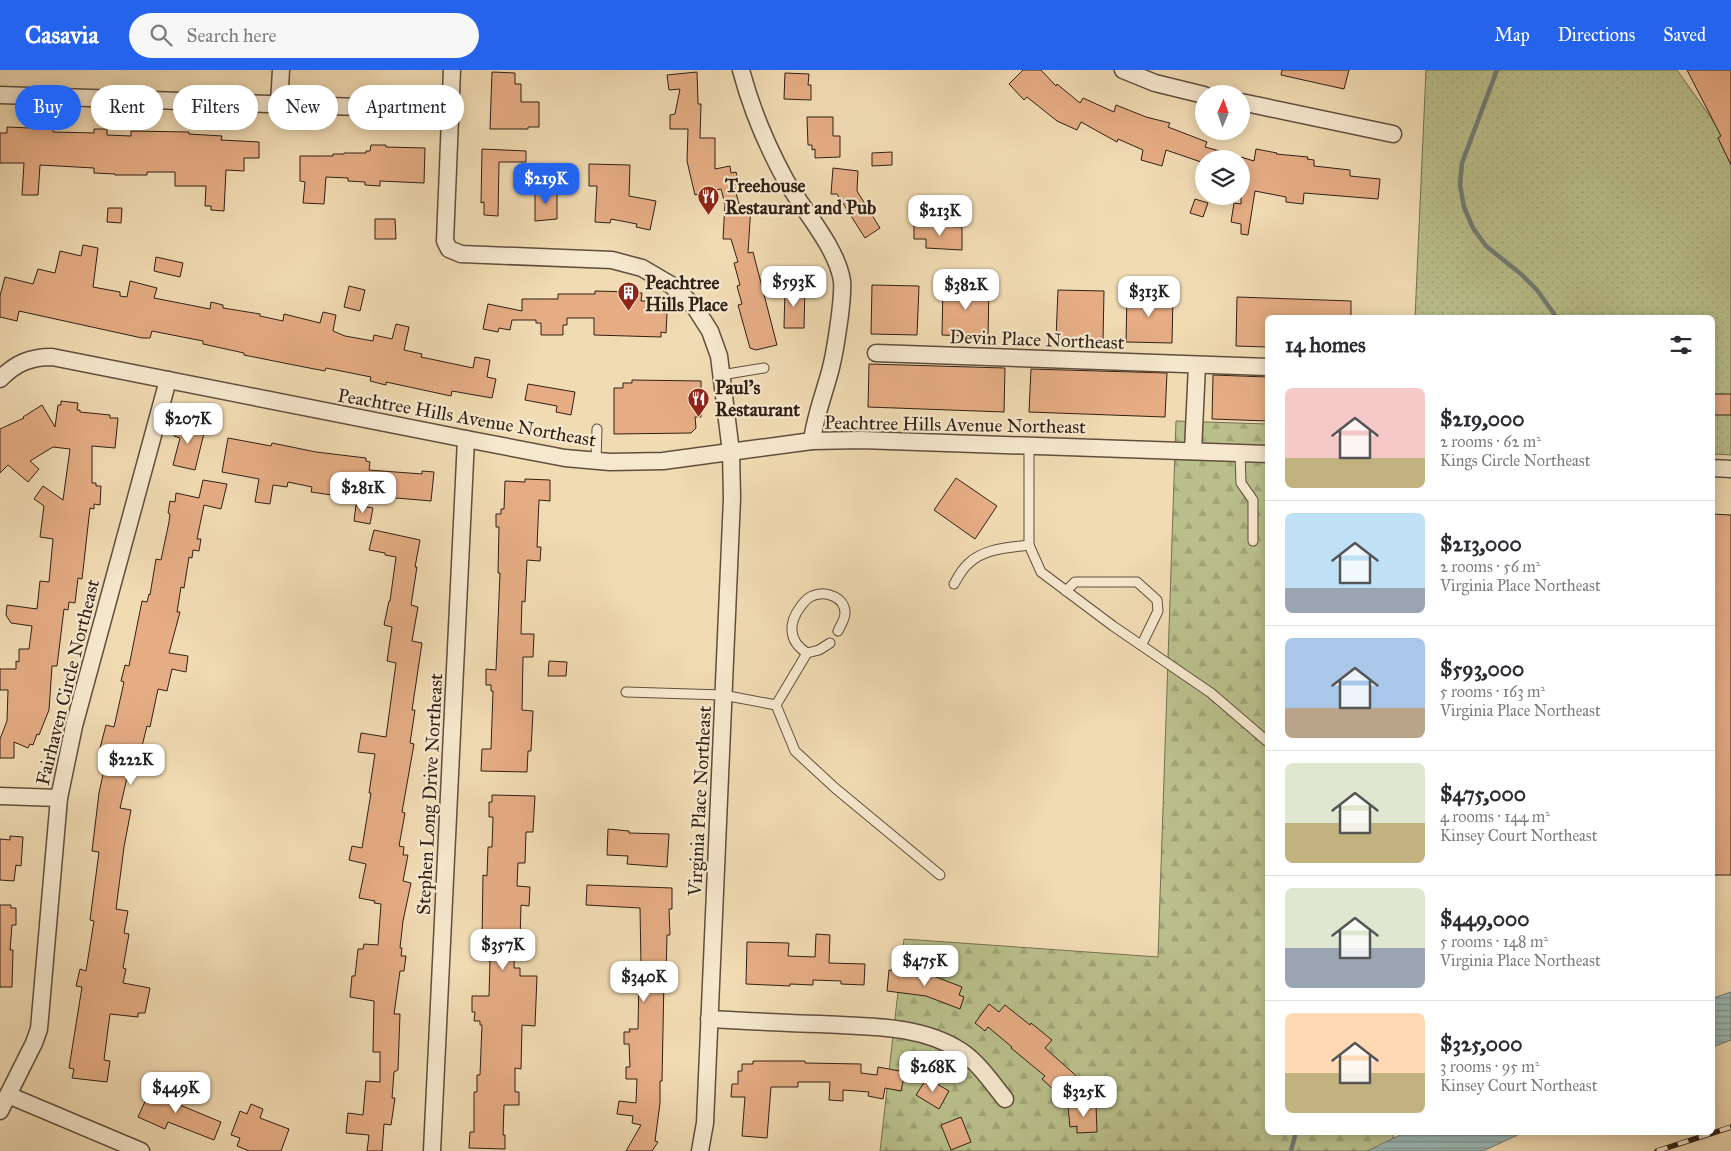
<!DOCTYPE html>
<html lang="en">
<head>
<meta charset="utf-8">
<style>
  :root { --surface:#fff; --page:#f7f7f7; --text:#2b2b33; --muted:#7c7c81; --line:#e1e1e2; --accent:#2563eb }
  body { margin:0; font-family:"IM FELL Great Primer",serif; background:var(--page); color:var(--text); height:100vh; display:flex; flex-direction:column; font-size:19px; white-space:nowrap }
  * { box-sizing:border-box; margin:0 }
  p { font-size:16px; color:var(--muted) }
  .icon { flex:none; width:28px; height:28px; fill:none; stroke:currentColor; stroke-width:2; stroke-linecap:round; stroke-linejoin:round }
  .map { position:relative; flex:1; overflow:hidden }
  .sheet { position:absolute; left:1265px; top:245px; width:450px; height:820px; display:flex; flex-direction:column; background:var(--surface); border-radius:8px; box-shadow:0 2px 12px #0003 }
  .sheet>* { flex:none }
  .hud { position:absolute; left:15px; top:15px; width:475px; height:45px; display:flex; gap:10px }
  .needle { width:32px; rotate:2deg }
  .fabs { position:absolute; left:1195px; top:15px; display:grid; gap:10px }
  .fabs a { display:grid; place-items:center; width:55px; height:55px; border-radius:50%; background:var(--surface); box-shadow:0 2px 12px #0003; font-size:25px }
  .price { position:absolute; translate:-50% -42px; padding:0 11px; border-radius:10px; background:#fff; color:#222; font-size:16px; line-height:32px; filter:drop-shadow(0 1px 2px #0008) }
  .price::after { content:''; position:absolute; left:50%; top:30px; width:15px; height:11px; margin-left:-8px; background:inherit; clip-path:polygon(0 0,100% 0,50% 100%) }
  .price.active { background:var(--accent); color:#fff }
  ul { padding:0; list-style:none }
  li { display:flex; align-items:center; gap:15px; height:125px; padding:0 20px }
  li+li { border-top:1px solid var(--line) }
  li span { display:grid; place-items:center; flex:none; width:140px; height:100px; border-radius:8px; color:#555 }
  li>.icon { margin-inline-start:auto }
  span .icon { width:60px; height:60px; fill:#fffc; stroke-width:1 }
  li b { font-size:21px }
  h2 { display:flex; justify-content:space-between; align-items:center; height:60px; padding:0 20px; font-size:21px }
  .chip { padding:0 18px; border-radius:22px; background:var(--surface); box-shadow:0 2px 12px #0003; font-size:18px; line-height:45px }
  .chip.active { background:var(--accent); color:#fff }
  header { display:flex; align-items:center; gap:30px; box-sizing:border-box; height:70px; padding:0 25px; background:var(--accent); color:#fff }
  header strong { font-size:24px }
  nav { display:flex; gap:28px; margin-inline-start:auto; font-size:18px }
  .search { width:350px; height:45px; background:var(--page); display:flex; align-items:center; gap:12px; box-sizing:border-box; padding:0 18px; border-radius:28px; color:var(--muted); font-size:19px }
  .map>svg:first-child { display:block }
  .forest { fill:url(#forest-firs); stroke:#757051 }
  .park { fill:url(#park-dots); stroke:#757051 }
  .water { fill:url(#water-rules); stroke:#717c75 }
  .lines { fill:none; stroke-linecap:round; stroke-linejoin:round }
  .stream { stroke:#717c75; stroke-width:4.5 }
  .building { fill:#e6ad85; stroke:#302016 }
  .service-casing { stroke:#604f3d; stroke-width:11 }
  .minor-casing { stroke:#604f3d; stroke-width:19 }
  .service { stroke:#f6e8ce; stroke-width:9 }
  .minor { stroke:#f6e8ce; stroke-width:16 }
  .rail-casing { stroke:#302016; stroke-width:5.5 }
  .rail { stroke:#f6e8ce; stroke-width:4; stroke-dasharray:11; stroke-linecap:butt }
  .labels { text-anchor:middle; stroke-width:4.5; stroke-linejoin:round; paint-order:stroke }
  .poi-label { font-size:19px; font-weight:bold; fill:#302016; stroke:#f6e8ce; text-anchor:start }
  .street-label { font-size:19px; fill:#302016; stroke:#f6e8ce }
</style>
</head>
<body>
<header>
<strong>Casavia</strong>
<div class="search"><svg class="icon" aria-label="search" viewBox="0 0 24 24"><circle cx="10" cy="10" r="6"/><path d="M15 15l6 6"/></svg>Search here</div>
<nav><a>Map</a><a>Directions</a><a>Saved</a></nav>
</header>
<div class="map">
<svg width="1731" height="1081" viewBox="0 0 1731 1081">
  <defs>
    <pattern id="forest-firs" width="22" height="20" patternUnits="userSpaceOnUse" patternTransform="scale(1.25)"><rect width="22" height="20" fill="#bac08c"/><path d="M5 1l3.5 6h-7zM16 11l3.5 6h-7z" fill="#a0a578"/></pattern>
    <pattern id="park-dots" width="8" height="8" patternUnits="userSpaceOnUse" patternTransform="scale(1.25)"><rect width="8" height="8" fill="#bac08c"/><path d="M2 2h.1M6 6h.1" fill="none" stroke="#a0a578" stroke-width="1.8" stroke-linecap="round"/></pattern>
    <pattern id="water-rules" width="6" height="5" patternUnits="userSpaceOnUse" patternTransform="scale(1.25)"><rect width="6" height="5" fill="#9cb9b4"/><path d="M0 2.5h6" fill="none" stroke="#809691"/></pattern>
  </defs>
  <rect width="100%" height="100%" fill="#f1dbb3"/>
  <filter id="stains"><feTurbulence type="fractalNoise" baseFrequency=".004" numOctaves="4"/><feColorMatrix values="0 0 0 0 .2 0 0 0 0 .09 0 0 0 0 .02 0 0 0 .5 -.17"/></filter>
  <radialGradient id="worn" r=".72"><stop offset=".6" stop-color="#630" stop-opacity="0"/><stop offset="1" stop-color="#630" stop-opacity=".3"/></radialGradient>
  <polygon class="forest" points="1176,351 1267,354 1268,1062 1393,1063 1393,1081 880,1081 904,869 1158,887"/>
  <polygon class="park" points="1426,0 1677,0 1731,76 1731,385 1713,384 1712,248 1415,248"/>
  <g class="water">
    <polygon points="1731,922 1731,970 1713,977 1713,928"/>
    <polygon points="1404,1063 1404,1062 1522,1063 1483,1081 1367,1081"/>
  </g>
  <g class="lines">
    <g class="stream">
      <polyline points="1497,0 1462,93 1460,115 1464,137 1473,158 1486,176 1521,204 1537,220 1557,248"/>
      <polyline points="1291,1081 1296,1062"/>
    </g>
  </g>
  <g class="building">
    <polygon points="1023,0 1041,0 1056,16 1057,14 1080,33 1083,28 1114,42 1116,35 1146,47 1170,53 1168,57 1207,72 1205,77 1234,85 1234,89 1204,89 1204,93 1166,80 1162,96 1141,90 1143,80 1118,69 1117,72 1081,52 1077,60 1057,51 1027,27 1024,30 1009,14"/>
    <polygon points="1282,0 1349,0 1344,19 1281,5"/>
    <polygon points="1687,0 1731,0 1731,95 1718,68 1721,66"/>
    <polygon points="492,2 515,3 515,14 521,14 521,32 539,32 539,57 528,57 528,59 490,59"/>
    <polygon points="697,2 698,34 701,34 700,68 715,68 715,99 730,96 731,103 736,102 739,114 734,115 739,134 751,135 748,183 753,182 777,275 756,280 750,278 738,235 742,234 737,216 740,215 734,193 738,192 731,169 723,169 725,134 721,119 695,125 687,91 688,59 670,59 670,45 675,44 680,19 669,20 667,5"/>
    <polygon points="785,3 809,4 808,15 811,15 811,30 784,29"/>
    <polygon points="807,47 833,47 833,66 840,66 840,87 815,88 815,79 812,80 812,75 808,75"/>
    <polygon points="7,57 53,59 53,62 94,63 94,59 107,59 107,65 131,66 131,61 189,62 189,64 222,66 221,70 259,72 259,88 244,88 244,101 226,100 224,141 211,140 211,136 205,136 206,116 175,116 175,102 147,102 147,105 115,105 115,104 94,103 94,98 40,95 38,125 22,125 24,93 0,93 0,63 7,63"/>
    <polygon points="371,75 386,75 386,77 425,78 424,113 380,111 380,116 365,115 365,112 348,111 348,108 326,107 324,134 303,133 305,112 300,111 300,86 333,86 333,84 344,84 344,83 366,83 366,81 370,81"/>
    <polygon points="482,79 526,81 526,92 499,92 498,146 484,145 484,132 481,133"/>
    <polygon points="1256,79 1277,83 1276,84 1308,87 1307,89 1314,90 1314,96 1350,100 1350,106 1380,109 1378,129 1304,123 1303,134 1286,132 1286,127 1255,121 1248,165 1241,164 1241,154 1231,152 1234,133 1241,134 1241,87 1254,91"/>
    <polygon points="892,82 892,95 872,96 872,83"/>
    <polygon points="589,94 630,95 629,126 656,131 650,160 636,157 637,154 611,149 610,153 595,152 597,116 589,116"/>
    <polygon points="833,98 858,101 857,121 880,158 865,168 837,124 831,124"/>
    <polygon points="535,119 557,119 557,149 535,151"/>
    <polygon points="1195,129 1208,133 1203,147 1190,143"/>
    <polygon points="108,138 122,138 121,153 107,152"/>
    <polygon points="375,149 395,149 396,169 375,169"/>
    <polygon points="914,155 962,157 962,180 926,178 926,169 914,169"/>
    <polygon points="83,175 98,178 93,217 120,222 120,226 127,227 130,211 157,218 154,228 210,239 211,232 223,235 223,238 260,244 260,246 283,251 284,244 320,253 323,242 336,245 333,261 345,266 373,271 374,265 392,269 396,254 409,257 404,280 422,284 421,287 473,298 475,287 490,290 487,307 496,309 492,328 452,321 451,326 386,312 386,315 370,311 371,307 326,298 325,301 299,296 244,285 244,283 203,274 203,271 152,261 150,268 142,268 19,241 17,251 0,247 0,226 5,207 33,214 38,199 55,203 60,181 81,186"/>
    <polygon points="156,187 183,193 180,207 154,201"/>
    <polygon points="872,215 919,216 917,265 871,264"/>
    <polygon points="349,216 365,220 360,241 344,237"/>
    <polygon points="943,216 989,218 988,267 942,265"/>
    <polygon points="785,218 805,218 804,258 784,258"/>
    <polygon points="1058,220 1104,221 1103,270 1056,268"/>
    <polygon points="595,221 634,222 634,223 642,223 641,231 649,231 649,239 663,240 663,243 667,243 666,263 661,262 661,267 594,265 594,248 567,248 567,255 563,255 563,265 541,265 541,253 536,253 536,250 512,250 510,260 499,258 498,262 483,259 488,234 522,241 522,229 558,229 558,224 595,224"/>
    <polygon points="1127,223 1173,225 1172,273 1126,272"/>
    <polygon points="1237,227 1351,231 1351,248 1268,248 1268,277 1236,276"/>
    <polygon points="869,294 1005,298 1004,342 868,337"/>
    <polygon points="1031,299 1167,303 1165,347 1029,342"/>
    <polygon points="1213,305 1268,307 1268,351 1212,349"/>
    <polygon points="632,310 701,311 701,347 695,347 696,358 691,363 614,364 614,318 623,318 623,313 632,313"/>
    <polygon points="528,314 575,322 571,345 556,342 557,336 525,330"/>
    <rect x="1714" y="324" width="17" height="21"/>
    <polygon points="61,331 78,333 77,340 80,340 80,342 110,345 110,348 118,348 115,378 92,376 92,413 96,413 96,416 101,416 100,435 94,434 94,439 90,438 82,509 78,508 75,533 69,532 68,540 64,539 57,596 52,596 49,640 39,665 37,664 33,675 30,674 28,678 14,672 14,688 0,688 0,669 7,651 8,620 0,620 0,599 16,599 16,591 19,592 19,579 29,579 32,556 11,553 6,545 7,535 37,539 40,511 49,512 53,469 40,467 44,436 34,429 43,416 63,430 70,379 53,377 30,391 39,399 28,412 8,395 0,403 0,359 24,348 23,347 42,335 55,357 58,335 61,335"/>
    <polygon points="177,352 205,359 195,400 173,395 180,368 174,366"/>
    <polygon points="228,368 271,376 272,373 316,382 366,388 366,391 370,392 369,400 422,404 422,401 434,402 431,431 385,427 386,415 334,407 332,425 311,422 312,417 288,412 287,417 273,415 270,434 255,432 259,409 222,402"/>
    <polygon points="956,408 997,436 975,469 934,440"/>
    <polygon points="525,409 550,410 550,431 539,430 537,477 541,477 540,491 527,490 525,532 522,531 521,564 534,564 533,587 523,587 522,640 533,641 531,681 528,681 527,702 481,701 482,679 491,679 493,621 491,621 491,615 486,615 486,599 496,600 500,503 498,503 499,457 496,457 496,444 501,444 501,439 504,439 505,411 525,412"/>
    <polygon points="203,410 227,414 221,439 204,435 197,469 201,469 199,481 193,480 192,488 189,487 184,518 181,517 177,542 180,542 169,583 188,586 186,602 172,599 167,621 158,619 150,657 147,656 139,688 132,686 120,738 131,740 124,777 116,839 128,841 124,863 129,864 123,898 126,899 123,913 150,918 145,943 138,943 138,947 110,944 104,990 110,991 107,1012 72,1008 74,999 69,998 82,917 76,916 80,899 86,901 94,851 90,850 99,782 92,781 99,723 104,700 100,699 104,679 100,678 106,655 114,657 124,612 121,611 125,595 129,596 142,531 147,532 149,524 150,525 156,489 161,490 169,452 170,444 168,443 170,431 175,432 176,423 199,428"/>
    <polygon points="356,435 373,438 370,454 354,451"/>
    <polygon points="1712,444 1731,445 1731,805 1712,805"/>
    <polygon points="374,460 420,470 415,497 417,497 411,535 418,537 412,571 422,573 412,640 415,640 410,673 414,674 402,742 405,743 399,776 404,777 403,785 408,785 403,811 411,813 403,851 400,878 402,878 401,886 406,886 404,901 400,901 394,944 400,944 398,1000 394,1002 392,1028 395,1028 391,1055 384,1054 382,1081 367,1081 369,1065 346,1063 348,1043 363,1045 366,1011 380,1012 380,982 373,982 374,931 350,927 352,906 355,906 358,879 363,879 364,874 378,875 381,834 374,833 375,831 359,828 366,794 349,790 352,776 362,778 371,723 369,723 375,684 358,682 361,663 386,667 396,593 387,591 392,557 384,555 389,531 390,531 396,487 385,485 385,483 369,480"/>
    <polygon points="549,591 567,592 566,606 548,606"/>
    <polygon points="492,725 535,726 533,762 526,762 525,793 518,793 517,816 530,817 529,836 521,835 520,871 515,871 514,898 520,898 520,906 537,906 535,956 522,955 521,999 515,998 515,1022 519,1022 519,1035 504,1035 503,1065 505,1065 505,1079 469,1078 470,1062 474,1062 474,1022 477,1022 477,1005 480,1005 482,955 480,955 480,951 474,951 475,942 472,942 472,926 489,926 490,891 484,890 485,870 482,870 483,805 487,806 488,777 492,777 493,747 489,747 489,732 492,732"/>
    <polygon points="608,759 629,761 629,763 669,764 667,797 627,794 628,786 607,785"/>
    <polygon points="10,766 23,767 21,796 16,795 14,811 0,810 0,769 10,770"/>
    <polygon points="587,815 672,818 672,839 669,839 670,865 667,865 666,908 664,908 662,1011 660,1011 660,1033 655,1071 658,1072 652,1081 626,1081 641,1055 632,1053 633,1046 617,1044 619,1031 636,1033 637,1009 626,1009 626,997 630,997 629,974 624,974 624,962 630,962 629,959 638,959 639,907 637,907 638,895 641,895 640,838 586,835"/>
    <polygon points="0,835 11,835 11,838 16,838 16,855 12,855 10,880 13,880 12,917 0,917"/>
    <polygon points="816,864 830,865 829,893 865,894 864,915 841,914 841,911 813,910 813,915 790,914 790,916 746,914 747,872 789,873 788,886 815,887"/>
    <polygon points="889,900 931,905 962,917 959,925 964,927 960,939 926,926 887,921"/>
    <polygon points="989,934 999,942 1005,935 1030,955 1031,953 1052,970 1045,978 1081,1010 1067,1026 1055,1016 1053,1019 1042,1009 1045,1006 1011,978 1012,977 988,957 985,961 975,953"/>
    <polygon points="753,991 805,991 805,993 861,994 861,1003 877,1005 878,997 905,1002 901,1021 885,1018 883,1029 868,1026 869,1022 843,1020 843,1031 829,1030 830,1012 798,1012 798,1017 771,1017 767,1068 742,1066 745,1027 731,1027 732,1014 738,1014 738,1001 742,1001 742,994 753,994"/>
    <polygon points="927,1008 949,1021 939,1039 916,1025"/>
    <polygon points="153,1014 173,1023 170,1031 221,1052 214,1070 168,1052 165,1059 138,1047"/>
    <polygon points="251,1034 263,1039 260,1048 289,1059 281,1081 249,1081 237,1076 240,1068 231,1065 240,1041 247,1044"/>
    <polygon points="1096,1035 1097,1062 1077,1063 1077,1056 1070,1057 1068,1037"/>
    <polygon points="961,1047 971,1072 951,1080 941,1055"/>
  </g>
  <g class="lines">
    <defs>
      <g id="service">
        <polyline points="721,305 764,298"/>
        <polyline points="1029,376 1029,475 1041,502 1113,556 1211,623 1268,672"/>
        <polyline points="1240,383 1241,413 1253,430 1253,471"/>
        <polyline points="596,391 597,359"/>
        <path d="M954,514C958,507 962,499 968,494C984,478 1008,478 1029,475"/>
        <polyline points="1066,521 1075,512 1137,512 1157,530 1158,541 1142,574"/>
        <path d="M807,583C788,571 788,553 801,536C804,532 807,528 812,526C825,520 845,527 845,543C845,549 841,555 838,561"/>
        <polyline points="626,622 723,625 776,635 795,681 835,718 940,805"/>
        <polyline points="776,635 807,583 819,580 830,573"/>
      </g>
      <g id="minor">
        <polyline points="452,0 445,171 449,179 461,184 612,190 642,198 671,215 694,236 710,261 719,286 731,382 732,428 705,1053 700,1081"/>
        <path d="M741,0C751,38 766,74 785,109C802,139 837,177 842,211C843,222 841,234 840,245C837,265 835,285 829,305C823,327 815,347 812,371"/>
        <polyline points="1123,0 1155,13 1204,25"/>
        <polyline points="0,25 450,40"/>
        <polyline points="1241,32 1393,64"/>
        <polyline points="279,34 281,0"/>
        <polyline points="876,283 1268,297"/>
        <path d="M0,309C16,293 30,287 52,287L466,369L565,388L610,392L663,391L812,371L861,370L1268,384"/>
        <polyline points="1193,381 1197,295"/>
        <polyline points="1712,398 1731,399"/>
        <polyline points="0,726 59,728"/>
        <path d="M709,949C746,951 783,953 820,954C867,957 920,954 961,981C979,993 992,1013 1005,1029"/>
        <polyline points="8,1025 141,1081"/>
        <polyline points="0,1041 34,973 39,959 59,728 74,656 168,310"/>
        <polyline points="432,1081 466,369"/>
      </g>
    </defs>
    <use href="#service" class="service-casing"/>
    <use href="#minor" class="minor-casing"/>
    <use href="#service" class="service"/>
    <use href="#minor" class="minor"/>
    <defs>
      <polyline id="rail" points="1657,1081 1731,1057"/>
    </defs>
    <use href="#rail" class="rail-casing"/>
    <use href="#rail" class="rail"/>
  </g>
  <defs>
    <symbol id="restaurant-pin" viewBox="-11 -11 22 30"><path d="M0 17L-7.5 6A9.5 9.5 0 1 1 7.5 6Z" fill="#8f2418" stroke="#f6e8ce"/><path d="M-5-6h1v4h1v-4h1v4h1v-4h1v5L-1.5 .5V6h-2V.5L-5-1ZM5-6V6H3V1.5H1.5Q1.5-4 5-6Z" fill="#fff"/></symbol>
    <symbol id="building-pin" viewBox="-11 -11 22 30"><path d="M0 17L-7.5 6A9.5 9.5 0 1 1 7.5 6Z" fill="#8f2418" stroke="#f6e8ce"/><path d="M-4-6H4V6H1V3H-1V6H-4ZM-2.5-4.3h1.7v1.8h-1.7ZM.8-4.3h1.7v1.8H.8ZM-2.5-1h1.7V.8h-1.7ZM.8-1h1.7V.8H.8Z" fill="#fff"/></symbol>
  </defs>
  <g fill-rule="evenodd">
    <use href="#restaurant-pin" x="696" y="114" width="25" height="34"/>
    <use href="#building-pin" x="616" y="210" width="25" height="34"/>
    <use href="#restaurant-pin" x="686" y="316" width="25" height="34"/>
  </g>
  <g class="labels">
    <g class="poi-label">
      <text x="725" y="122">Treehouse<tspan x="725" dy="22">Restaurant and Pub</tspan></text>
      <text x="645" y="219">Peachtree<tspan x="645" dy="22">Hills Place</tspan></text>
      <text x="715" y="324">Paul's<tspan x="715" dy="22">Restaurant</tspan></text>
    </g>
    <g class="street-label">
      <text transform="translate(1037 269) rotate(2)" y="7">Devin Place Northeast</text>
      <text transform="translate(467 347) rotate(10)" y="7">Peachtree Hills Avenue Northeast</text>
      <text transform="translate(955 354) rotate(1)" y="7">Peachtree Hills Avenue Northeast</text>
      <text transform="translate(67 612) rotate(-76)" y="7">Fairhaven Circle Northeast</text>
      <text transform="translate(429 724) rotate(-87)" y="7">Stephen Long Drive Northeast</text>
      <text transform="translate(699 731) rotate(-87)" y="7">Virginia Place Northeast</text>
    </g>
  </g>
  <rect width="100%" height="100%" filter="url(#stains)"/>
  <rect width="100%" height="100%" fill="url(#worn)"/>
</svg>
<div class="fabs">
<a><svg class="needle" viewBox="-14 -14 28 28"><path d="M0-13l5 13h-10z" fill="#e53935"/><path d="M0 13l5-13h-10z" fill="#7c7c81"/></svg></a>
<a><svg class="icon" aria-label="layers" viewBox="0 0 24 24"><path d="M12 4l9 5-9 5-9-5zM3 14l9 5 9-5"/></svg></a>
</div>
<b class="price active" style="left:546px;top:135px">$219K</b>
<b class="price" style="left:940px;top:167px">$213K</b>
<b class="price" style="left:794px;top:238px">$593K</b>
<b class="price" style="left:966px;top:241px">$382K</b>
<b class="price" style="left:1149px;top:248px">$313K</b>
<b class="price" style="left:188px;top:375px">$207K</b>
<b class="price" style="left:363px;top:444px">$281K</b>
<b class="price" style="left:131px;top:716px">$222K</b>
<b class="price" style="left:503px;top:901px">$357K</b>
<b class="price" style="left:925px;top:917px">$475K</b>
<b class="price" style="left:644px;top:933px">$340K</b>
<b class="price" style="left:933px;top:1023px">$268K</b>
<b class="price" style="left:176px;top:1044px">$449K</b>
<b class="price" style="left:1084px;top:1048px">$325K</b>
<div class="hud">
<a class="chip active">Buy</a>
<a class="chip">Rent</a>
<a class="chip">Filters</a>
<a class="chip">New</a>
<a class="chip">Apartment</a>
</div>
<section class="sheet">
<h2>14 homes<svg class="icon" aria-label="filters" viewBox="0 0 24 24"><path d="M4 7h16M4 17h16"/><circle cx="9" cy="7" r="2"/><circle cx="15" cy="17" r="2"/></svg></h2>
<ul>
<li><span style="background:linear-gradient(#f6c9c9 70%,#c2b280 0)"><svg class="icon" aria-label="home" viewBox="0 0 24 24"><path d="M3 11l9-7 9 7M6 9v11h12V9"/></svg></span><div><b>$219,000</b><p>2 rooms · 62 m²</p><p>Kings Circle Northeast</p></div></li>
<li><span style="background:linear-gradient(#bfe0f5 75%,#9aa5b1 0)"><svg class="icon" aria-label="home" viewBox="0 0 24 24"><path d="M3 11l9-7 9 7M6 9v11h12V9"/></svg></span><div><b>$213,000</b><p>2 rooms · 56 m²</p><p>Virginia Place Northeast</p></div></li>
<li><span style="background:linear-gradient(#a9c7e8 70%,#b9a48a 0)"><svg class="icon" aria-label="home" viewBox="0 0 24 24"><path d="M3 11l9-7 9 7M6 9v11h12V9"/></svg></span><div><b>$593,000</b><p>5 rooms · 163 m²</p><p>Virginia Place Northeast</p></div></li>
<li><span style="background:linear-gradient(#dfe7d0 60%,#c2b280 0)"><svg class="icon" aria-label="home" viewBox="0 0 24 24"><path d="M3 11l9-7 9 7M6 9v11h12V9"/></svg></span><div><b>$475,000</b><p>4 rooms · 144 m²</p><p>Kinsey Court Northeast</p></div></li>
<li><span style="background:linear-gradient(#dfe7d0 60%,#9aa5b1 0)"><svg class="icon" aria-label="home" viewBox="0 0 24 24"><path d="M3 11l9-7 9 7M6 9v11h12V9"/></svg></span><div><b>$449,000</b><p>5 rooms · 148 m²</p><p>Virginia Place Northeast</p></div></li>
<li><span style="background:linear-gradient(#ffd9b3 60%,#c2b280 0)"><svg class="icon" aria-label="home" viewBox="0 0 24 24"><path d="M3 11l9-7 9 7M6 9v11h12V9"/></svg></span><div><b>$325,000</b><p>3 rooms · 95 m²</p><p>Kinsey Court Northeast</p></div></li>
</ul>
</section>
</div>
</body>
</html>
